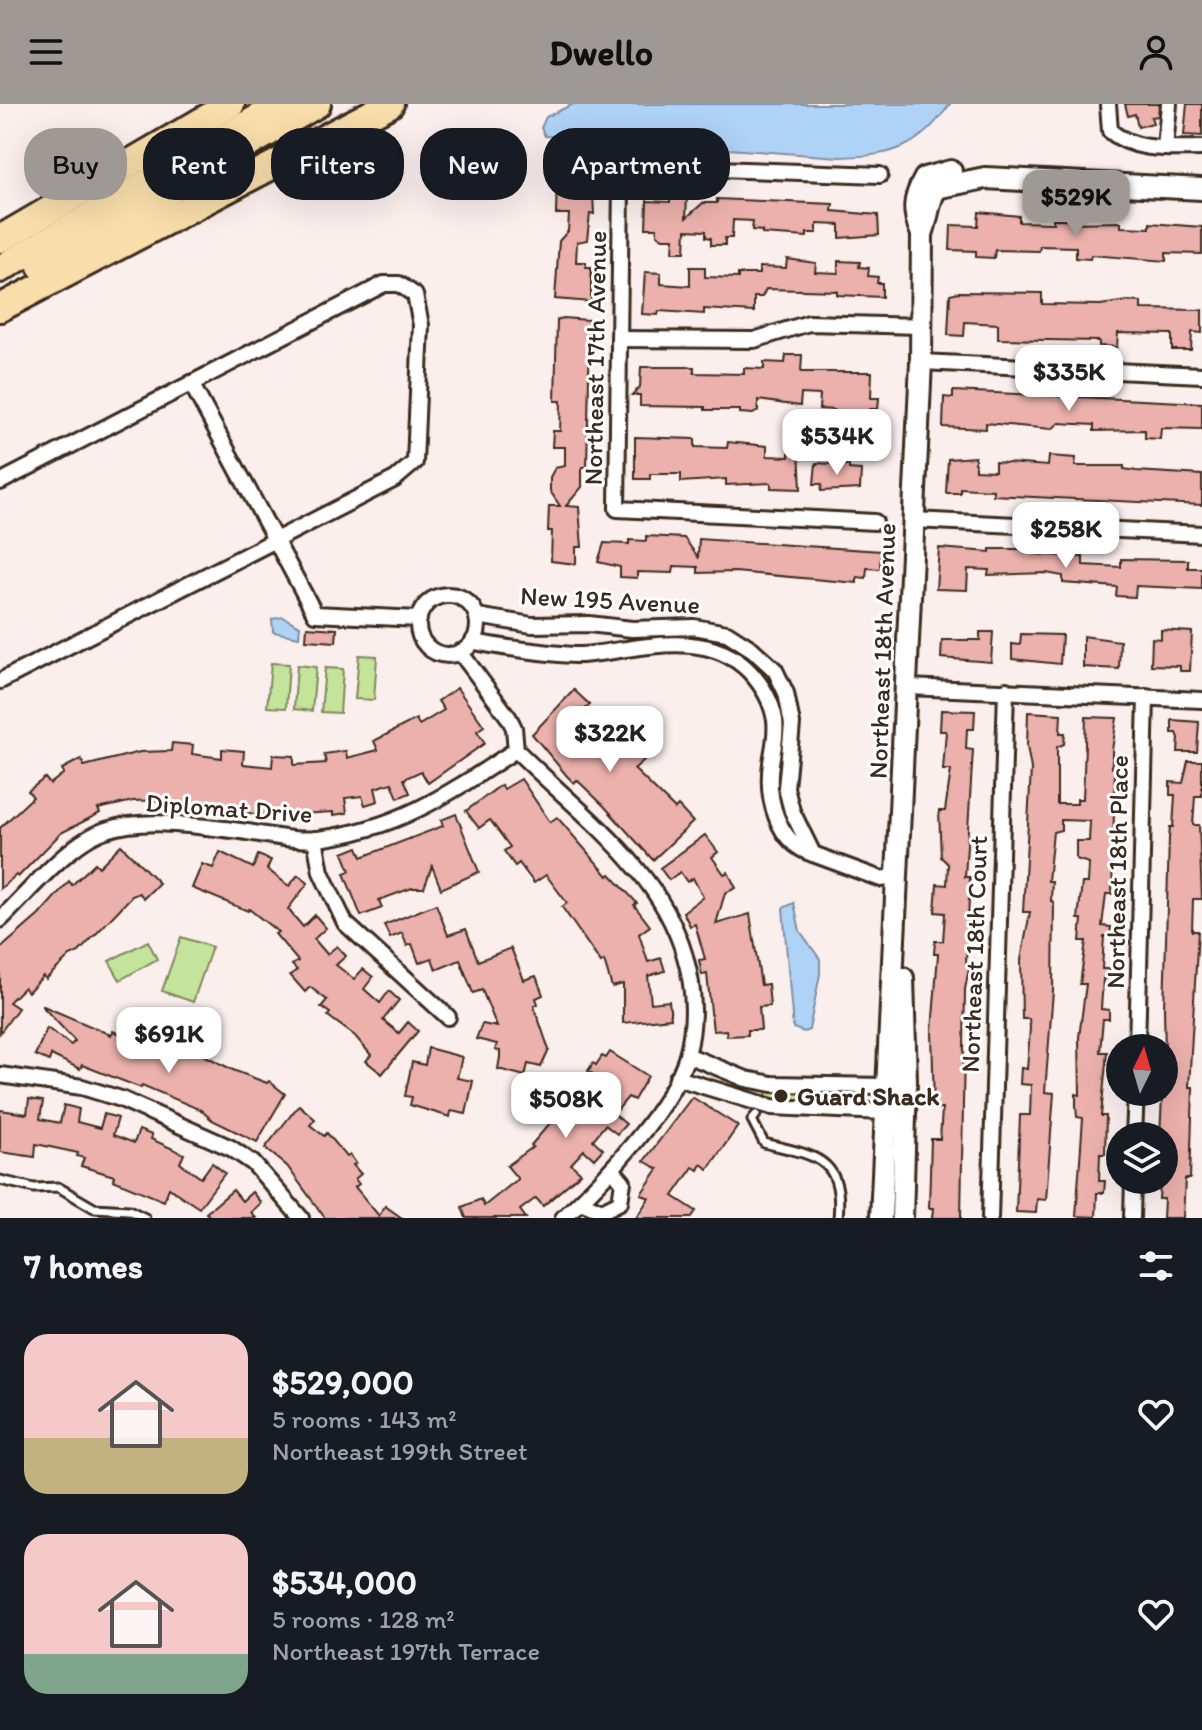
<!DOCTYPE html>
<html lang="en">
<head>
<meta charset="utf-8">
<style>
  :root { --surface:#171b24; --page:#242831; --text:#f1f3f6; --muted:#9ea1a6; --accent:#9f9995 }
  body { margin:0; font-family:Itim,sans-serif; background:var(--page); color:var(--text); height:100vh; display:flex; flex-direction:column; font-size:30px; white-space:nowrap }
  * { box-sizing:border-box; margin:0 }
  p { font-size:26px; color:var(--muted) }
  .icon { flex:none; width:44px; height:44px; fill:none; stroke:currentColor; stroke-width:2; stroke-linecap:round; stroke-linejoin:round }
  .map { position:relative; height:1114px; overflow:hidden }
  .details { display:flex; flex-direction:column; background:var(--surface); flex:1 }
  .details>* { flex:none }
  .hud { position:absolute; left:24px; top:24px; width:800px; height:72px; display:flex; gap:16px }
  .needle { width:52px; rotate:5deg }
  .controls { position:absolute; left:1106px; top:930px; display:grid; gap:16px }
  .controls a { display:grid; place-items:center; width:72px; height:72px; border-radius:50%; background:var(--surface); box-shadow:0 8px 32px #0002; font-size:40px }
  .price { position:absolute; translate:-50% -68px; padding:0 18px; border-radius:16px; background:#fff; color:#222; font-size:26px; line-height:52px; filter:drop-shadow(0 2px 4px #0008) }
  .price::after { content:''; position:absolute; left:50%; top:48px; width:24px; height:18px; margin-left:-12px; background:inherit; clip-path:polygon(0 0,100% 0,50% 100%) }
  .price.active { background:var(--accent); color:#111 }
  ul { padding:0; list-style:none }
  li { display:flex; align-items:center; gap:24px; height:200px; padding:0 24px }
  li span { display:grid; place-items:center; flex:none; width:224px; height:160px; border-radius:24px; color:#555 }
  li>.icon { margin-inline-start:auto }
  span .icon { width:96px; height:96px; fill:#fffc; stroke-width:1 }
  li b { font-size:34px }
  h2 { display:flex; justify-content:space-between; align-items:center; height:96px; padding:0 24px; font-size:34px }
  .tag { padding:0 28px; border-radius:32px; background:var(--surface); box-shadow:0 8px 32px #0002; font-size:28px; line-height:72px }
  .tag.active { background:var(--accent); color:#111 }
  header { display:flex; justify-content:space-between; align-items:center; height:104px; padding:0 24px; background:var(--accent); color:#111; font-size:36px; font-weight:700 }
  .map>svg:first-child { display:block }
  .green { fill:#c4e39b; stroke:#80865c; stroke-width:2 }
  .water { fill:#afd2f7; stroke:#818fa0; stroke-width:2 }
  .building { fill:#ecb1ac; stroke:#3b2a1e; stroke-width:2 }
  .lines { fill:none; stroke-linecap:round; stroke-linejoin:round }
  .lane-casing { stroke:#3b2a1e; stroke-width:13 }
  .street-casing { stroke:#3b2a1e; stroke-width:20 }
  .secondary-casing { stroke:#3b2a1e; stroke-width:26 }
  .highway-casing { stroke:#3b2a1e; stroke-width:32 }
  .lane { stroke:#fff; stroke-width:7 }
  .street { stroke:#fff; stroke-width:14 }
  .secondary { stroke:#fff; stroke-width:20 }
  .highway { stroke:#f9deab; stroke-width:26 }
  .poi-dot { fill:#3b2a1e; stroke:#fff; stroke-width:3 }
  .labels { text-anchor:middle; stroke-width:6; stroke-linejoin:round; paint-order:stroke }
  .street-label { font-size:26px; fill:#3b2a1e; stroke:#fff }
  .poi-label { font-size:26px; font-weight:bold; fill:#3b2a1e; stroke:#fff; text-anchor:start }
</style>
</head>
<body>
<header><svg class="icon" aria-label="menu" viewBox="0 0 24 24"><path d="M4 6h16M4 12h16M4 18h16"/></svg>Dwello<svg class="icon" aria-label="person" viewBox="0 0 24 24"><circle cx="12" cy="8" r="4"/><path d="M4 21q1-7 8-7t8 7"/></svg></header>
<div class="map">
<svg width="1202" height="1114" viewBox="0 0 1202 1114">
  <rect width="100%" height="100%" fill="#fbefee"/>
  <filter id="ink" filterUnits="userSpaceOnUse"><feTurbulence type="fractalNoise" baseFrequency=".0125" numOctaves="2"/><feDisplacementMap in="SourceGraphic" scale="16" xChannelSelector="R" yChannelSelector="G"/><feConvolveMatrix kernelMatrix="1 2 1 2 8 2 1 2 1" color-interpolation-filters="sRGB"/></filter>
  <g filter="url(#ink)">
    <g class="green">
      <polygon points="359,551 377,552 374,596 355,595"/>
      <polygon points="271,559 289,560 286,604 267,603"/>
      <polygon points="297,561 316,563 312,607 294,605"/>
      <polygon points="325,564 343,565 340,609 321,608"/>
      <polygon points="181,833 212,843 193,898 162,887"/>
      <polygon points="148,837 157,855 120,876 109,857"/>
      <polygon points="773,986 855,989 859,993 855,999 767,995 766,989"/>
    </g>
    <g class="water">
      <path d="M573,0H950C918,45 893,52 839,53L545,32L541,24L546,13Z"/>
      <polygon points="283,513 300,522 299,533 273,528 272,515"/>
      <polygon points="794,799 800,827 820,855 820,870 809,926 804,928 793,924 783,804"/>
    </g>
    <g class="building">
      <polygon points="1125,0 1159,0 1158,12 1151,13 1153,19 1138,23 1135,10 1128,12"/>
      <polygon points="1187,0 1202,0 1202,32 1184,31"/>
      <polygon points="557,69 592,70 594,110 590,110 587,136 577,138 576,158 586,158 586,163 591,163 591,198 555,195 559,137 568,127 569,110 556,110"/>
      <polygon points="670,92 687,92 686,114 703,99 717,99 717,95 833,100 832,107 878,111 879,131 840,134 840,121 817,120 817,129 807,129 807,133 762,130 762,127 752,126 753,117 733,116 732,134 725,134 725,141 711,141 711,134 706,133 706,127 686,126 685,148 673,148 674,134 663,134 657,131 657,124 646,124 647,97 670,98"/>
      <polygon points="979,108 1019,112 1019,118 1053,119 1053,115 1069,115 1069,119 1121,118 1121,123 1150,124 1150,119 1202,123 1202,150 1166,149 1166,157 1091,151 1090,155 1076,154 1076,143 1040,142 1039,147 995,146 994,154 976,153 976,147 950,146 951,121 978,122"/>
      <polygon points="787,155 816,159 815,168 838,169 838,157 860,158 859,163 869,164 868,172 878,173 877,179 882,179 882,193 837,191 837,187 766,185 762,193 754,193 754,208 704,205 704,210 659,207 658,211 642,210 645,168 661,169 661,180 690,182 690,163 705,163 705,173 738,174 738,170 759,170 759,163 786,164"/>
      <polygon points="959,188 1042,189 1042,200 1100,201 1128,197 1141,198 1141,205 1202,206 1202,229 1192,228 1191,246 1172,246 1172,230 1118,229 1117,243 1099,242 1099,237 998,235 998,220 965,218 964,232 948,231 950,190"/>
      <polygon points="563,214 588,216 590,225 587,363 582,363 582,383 566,402 579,403 582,443 576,443 576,460 551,457 552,427 548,427 549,402 560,402 550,387 550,373 555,364 565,362 565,343 552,343 553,327 560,327 561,297 555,297 557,216"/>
      <polygon points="786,251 802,251 801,268 872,268 871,294 879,294 878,305 870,305 869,314 849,313 848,328 833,327 834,306 819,305 820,291 801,290 800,302 758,296 758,307 753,310 740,309 740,306 705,306 705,303 640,302 640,291 632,291 640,283 641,263 694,263 694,269 744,270 744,264 764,265 764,258 785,259"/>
      <polygon points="953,287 1202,299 1202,325 1161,324 1160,335 1145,334 1145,326 1094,327 1094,321 1059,319 1052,325 986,319 986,325 943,323 944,293 953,294"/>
      <polygon points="635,333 695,335 695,343 727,344 728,338 767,342 767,352 789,353 789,344 799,345 801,385 771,384 771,379 726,381 726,375 681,378 681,370 650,370 650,375 635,375"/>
      <polygon points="1049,352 1076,354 1075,362 1124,362 1124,365 1136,367 1202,371 1202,401 993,391 993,386 960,384 960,389 946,389 948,355 975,353 975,366 995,367 995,358 1048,362"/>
      <polygon points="816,359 849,361 849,365 861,366 860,385 821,387 822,380 814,380"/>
      <polygon points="646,432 684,434 698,453 699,435 881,447 880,465 867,464 866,474 857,473 857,479 735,468 698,469 698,463 674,462 673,469 637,468 637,474 620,473 620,463 598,458 604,439 629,440 629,436 646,437"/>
      <polygon points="939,444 990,448 990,445 1035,445 1035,450 1083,453 1083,461 1121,463 1121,455 1188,456 1188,464 1202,464 1202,485 1136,482 1135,493 1116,492 1117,483 1063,479 1063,472 1046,469 988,471 989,466 968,465 967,486 936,485"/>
      <polygon points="307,523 337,525 336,538 306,536"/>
      <polygon points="1161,526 1192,528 1190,567 1180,567 1180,562 1151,561 1152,534 1161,535"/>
      <polygon points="980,528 993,528 991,558 941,554 942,536 980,536"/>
      <polygon points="1021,530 1062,531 1060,560 1012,555 1012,540 1020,541"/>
      <polygon points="1083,532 1120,537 1119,565 1083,563"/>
      <polygon points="457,584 484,622 477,627 485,639 428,679 421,667 404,675 410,689 398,694 392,679 375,684 378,697 365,701 362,692 345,694 347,709 333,711 333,708 267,712 179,698 178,702 165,700 165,696 133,697 98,705 100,709 61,729 18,773 16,771 0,785 0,724 33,693 28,687 45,674 50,680 64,669 62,665 81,655 84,662 140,648 171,647 172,639 193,641 192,650 222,654 222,645 244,647 243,660 272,663 273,651 294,652 294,661 326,659 324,650 346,647 347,654 378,646 374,637 416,615 419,621 444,606 438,597"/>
      <polygon points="574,586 590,601 586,604 644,656 634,665 675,705 678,702 693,718 653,756 604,702 577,676 574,679 567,672 532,630"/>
      <polygon points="941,606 975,607 974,625 967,625 966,645 973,646 965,773 970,773 966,860 970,860 965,885 961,1114 932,1114 933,1104 929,1104 931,1035 940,1035 942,1005 934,1005 932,927 938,850 934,850 935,837 943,837 945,809 935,808 937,780 947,781 948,760 941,753 939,707 945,707 951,666 943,666 946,627 940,627"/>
      <polygon points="1028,608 1061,610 1060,629 1065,629 1064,640 1057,643 1057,700 1077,700 1077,695 1083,695 1086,613 1117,614 1112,646 1112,664 1115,664 1112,790 1106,790 1102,822 1111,823 1110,832 1104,832 1102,865 1110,865 1109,875 1103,875 1101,905 1109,906 1109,915 1103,915 1100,948 1107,948 1101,1012 1106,1012 1105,1050 1100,1050 1099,1077 1105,1077 1104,1089 1097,1089 1096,1113 1076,1112 1083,1014 1077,1013 1076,1002 1076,990 1080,991 1079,933 1086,880 1080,880 1086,837 1080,837 1082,815 1078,815 1082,779 1088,779 1089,759 1076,755 1076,737 1089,737 1090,717 1061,716 1061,726 1053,728 1048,777 1052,777 1051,797 1054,798 1053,887 1045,988 1054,989 1046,1096 1037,1095 1036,1109 1016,1108 1020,1011 1030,1011 1031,981 1020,980 1021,964 1027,965 1030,924 1029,915 1022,915 1021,856 1030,808 1023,808 1031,665 1027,642"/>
      <polygon points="1172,616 1199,618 1197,648 1178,648 1179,634 1177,629 1172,629"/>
      <polygon points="1188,657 1202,657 1202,692 1195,692 1193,721 1199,721 1202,795 1193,795 1192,827 1198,827 1189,983 1193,983 1190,1075 1185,1075 1183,1114 1163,1114 1164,1095 1159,1095 1160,1079 1164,1080 1164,1031 1160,1031 1162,994 1166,994 1164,905 1169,734 1170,723 1173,723 1175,691 1170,691 1170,678 1183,679"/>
      <polygon points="521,675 550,718 557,713 608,772 610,770 637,799 634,801 650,822 639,830 648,858 661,854 665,867 648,872 651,899 669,897 671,914 623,919 623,880 612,883 604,857 601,859 562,803 567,799 546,771 534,779 519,759 515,762 504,747 510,743 490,716 479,724 466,707 501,681 504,685"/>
      <polygon points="456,710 479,768 441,785 432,762 424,784 412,784 379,796 382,804 361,812 344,769 350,767 343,749 358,743 362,753 443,722 441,716"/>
      <polygon points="705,731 718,748 712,753 724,770 728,768 736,784 725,789 716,820 750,810 761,881 768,880 770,902 759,903 761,926 748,926 748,931 727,932 726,926 713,927 707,870 702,871 699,856 705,855 695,820 690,822 683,808 703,793 693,774 687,778 680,768 669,776 660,764"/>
      <polygon points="121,741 159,779 144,794 139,789 132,792 79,848 70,852 46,875 43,872 28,888 24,883 9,898 18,904 0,929 0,845 39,811 69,777 72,781 95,759 99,763"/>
      <polygon points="220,748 253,764 258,751 271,756 267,765 289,782 298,771 308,779 288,805 303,823 315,811 326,824 314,835 327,850 337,842 346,852 336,861 354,875 363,865 373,873 364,885 380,899 389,887 399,896 383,916 399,929 408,918 418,927 382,970 366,957 371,951 355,932 328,912 330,909 321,903 327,896 310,883 305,888 290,871 297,866 292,861 298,857 275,830 278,828 249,805 248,807 192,784 202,760 213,764"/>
      <polygon points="436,800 448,831 466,825 478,857 511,844 524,876 536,872 543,891 536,894 538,900 534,902 549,946 541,963 528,960 525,972 498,965 500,953 500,947 495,946 497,940 476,935 482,920 497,923 482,886 473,889 460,856 436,866 432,854 419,859 412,840 407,842 402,829 390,834 384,821"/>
      <polygon points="41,901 111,931 113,927 172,952 178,938 233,966 267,979 269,977 285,990 257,1038 212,1016 201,1006 142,981 141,984 82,961 80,965 51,951 49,957 35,951 47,924 71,941 75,937"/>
      <polygon points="428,944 462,953 457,974 473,977 466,1010 451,1007 450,1013 410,1001 412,993 405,992 412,958 425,961"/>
      <polygon points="610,948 648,972 634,996 628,993 614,1010 626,1020 617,1030 605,1021 593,1036 603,1045 594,1055 584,1046 571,1060 581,1069 543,1102 536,1094 520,1106 526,1114 466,1114 462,1103 481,1095 484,1102 518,1075 507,1062 533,1043 531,1041 593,970 588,967 593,959 596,961 602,952 606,954"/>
      <polygon points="692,993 738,1022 708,1065 701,1060 698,1066 693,1063 673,1092 696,1107 691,1114 636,1114 649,1094 641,1090 658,1065 644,1057"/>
      <polygon points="29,995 43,997 40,1015 60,1019 64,1001 79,1005 77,1018 100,1024 104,1010 118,1014 113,1031 134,1039 139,1026 152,1031 151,1035 184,1050 180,1059 201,1074 212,1059 225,1069 199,1104 169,1084 164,1097 113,1076 114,1072 81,1062 84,1054 77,1052 78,1049 36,1040 35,1053 0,1048 0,1006 27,1010"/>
      <polygon points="299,1001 315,1015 310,1021 324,1032 327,1029 347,1053 350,1051 356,1059 353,1061 361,1070 355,1075 359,1080 355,1083 379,1112 385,1102 402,1114 325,1114 287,1062 265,1044"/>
      <polygon points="233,1086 242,1097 252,1088 261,1099 251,1108 256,1114 212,1114 206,1109"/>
    </g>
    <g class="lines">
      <defs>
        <g id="lane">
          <path d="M756,1011L752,1016L764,1039C814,1052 844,1052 838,1114"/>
          <polyline points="0,1076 34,1084 58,1083 94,1104 129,1106 145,1114"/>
        </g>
        <g id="street">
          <path d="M1108,0L1110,27C1135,48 1170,44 1202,44"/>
          <polyline points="1165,44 1169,0"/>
          <polyline points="619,235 754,236 809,219 920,222"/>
          <polyline points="921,258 1202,271"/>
          <polyline points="191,279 315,510 419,515"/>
          <polyline points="0,378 384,180 399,180 415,191 421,221 415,358 395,375 0,577"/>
          <polyline points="913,416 1202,430"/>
          <polyline points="875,418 617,405 621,79 637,62 880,71"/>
          <circle cx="448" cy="521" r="30"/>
          <path d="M473,537C487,542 566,552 582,551C638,546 706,522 750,568C763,582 772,598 775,616C777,632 773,644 771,659C766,694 777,739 813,750L792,707L786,684L792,620L786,589L775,566L752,545L727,529L694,523L632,525L589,520L532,521L477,512"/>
          <polyline points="460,548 509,614 514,624 516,646"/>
          <polyline points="908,583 1202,596"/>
          <path d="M516,646C555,685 602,722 637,765C680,816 705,884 687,951C673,1003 602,1078 563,1114"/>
          <polyline points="315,735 321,768 345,819 448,913"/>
          <polyline points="813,750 881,775 898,772"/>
          <path d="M0,816C29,788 69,738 106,726C146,713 193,722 233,726C260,729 292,738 318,735C399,725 450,689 516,646"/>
          <polyline points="1137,944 1146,593"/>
          <polyline points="687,951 746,975 772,980 885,982 894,989"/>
          <polyline points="0,971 82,983 121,995 231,1044 253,1059 301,1114"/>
          <polyline points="677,974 772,1003 884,1008 891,1003"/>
          <polyline points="1134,1032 1136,988"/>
          <polyline points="581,1098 602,1107 620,1098 623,1078 612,1065"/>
          <polyline points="990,1114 1006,586"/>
          <polyline points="1132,1114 1133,1076"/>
        </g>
        <g id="secondary">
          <path d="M922,130C912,108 913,95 925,74L951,67"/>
          <path d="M881,1114L921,258L922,130C928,115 928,98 936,84L985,74L1202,85"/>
          <polyline points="902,1114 906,977 903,874"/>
        </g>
        <g id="highway">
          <polyline points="0,135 231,0"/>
          <polyline points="41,162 317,0"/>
          <polyline points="0,165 282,0"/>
          <polyline points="0,204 390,0"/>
        </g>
      </defs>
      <use href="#lane" class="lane-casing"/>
      <use href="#street" class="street-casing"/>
      <use href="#secondary" class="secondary-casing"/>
      <use href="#highway" class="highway-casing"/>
      <use href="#lane" class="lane"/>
      <use href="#street" class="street"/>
      <use href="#secondary" class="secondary"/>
      <use href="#highway" class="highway"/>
    </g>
  </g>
  <circle class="poi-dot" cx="781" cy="992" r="8"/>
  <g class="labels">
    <g class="street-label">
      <text transform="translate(595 254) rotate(-89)" y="9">Northeast 17th Avenue</text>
      <text transform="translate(610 496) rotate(3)" y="9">New 195 Avenue</text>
      <text transform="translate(882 547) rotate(-88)" y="9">Northeast 18th Avenue</text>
      <text transform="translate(229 704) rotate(4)" y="9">Diplomat Drive</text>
      <text transform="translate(1117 768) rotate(-89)" y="9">Northeast 18th Place</text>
      <text transform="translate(974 850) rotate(-88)" y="9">Northeast 18th Court</text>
    </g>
    <g class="poi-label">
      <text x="797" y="1001">Guard Shack</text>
    </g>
  </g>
</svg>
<div class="controls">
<a><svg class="needle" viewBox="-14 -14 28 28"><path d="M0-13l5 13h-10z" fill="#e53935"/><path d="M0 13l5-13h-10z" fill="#9ea1a6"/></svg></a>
<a><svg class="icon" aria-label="layers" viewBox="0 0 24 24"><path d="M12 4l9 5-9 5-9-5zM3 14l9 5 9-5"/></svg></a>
</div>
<b class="price active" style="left:1076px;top:134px">$529K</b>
<b class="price" style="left:1069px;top:309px">$335K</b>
<b class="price" style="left:837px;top:373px">$534K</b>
<b class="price" style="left:1066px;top:466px">$258K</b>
<b class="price" style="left:610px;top:670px">$322K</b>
<b class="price" style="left:169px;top:971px">$691K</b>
<b class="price" style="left:566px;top:1036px">$508K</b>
<div class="hud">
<a class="tag active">Buy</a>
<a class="tag">Rent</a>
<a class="tag">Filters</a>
<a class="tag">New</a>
<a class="tag">Apartment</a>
</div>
</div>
<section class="details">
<h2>7 homes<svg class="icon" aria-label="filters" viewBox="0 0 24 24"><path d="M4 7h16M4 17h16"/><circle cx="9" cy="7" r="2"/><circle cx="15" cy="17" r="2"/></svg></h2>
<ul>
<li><span style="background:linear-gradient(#f6c9c9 65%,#c2b280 0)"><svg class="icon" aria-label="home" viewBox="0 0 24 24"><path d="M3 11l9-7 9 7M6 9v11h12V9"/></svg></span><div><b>$529,000</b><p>5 rooms · 143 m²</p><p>Northeast 199th Street</p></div><svg class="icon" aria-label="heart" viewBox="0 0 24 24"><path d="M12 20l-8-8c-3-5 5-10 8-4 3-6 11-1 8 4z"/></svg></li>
<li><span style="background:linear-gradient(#f6c9c9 75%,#7fa58c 0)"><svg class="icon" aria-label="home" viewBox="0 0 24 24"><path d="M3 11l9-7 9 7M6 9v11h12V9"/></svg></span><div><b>$534,000</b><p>5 rooms · 128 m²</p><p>Northeast 197th Terrace</p></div><svg class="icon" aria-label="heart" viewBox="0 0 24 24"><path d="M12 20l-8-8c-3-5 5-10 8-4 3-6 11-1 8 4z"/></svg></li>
</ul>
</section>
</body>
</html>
